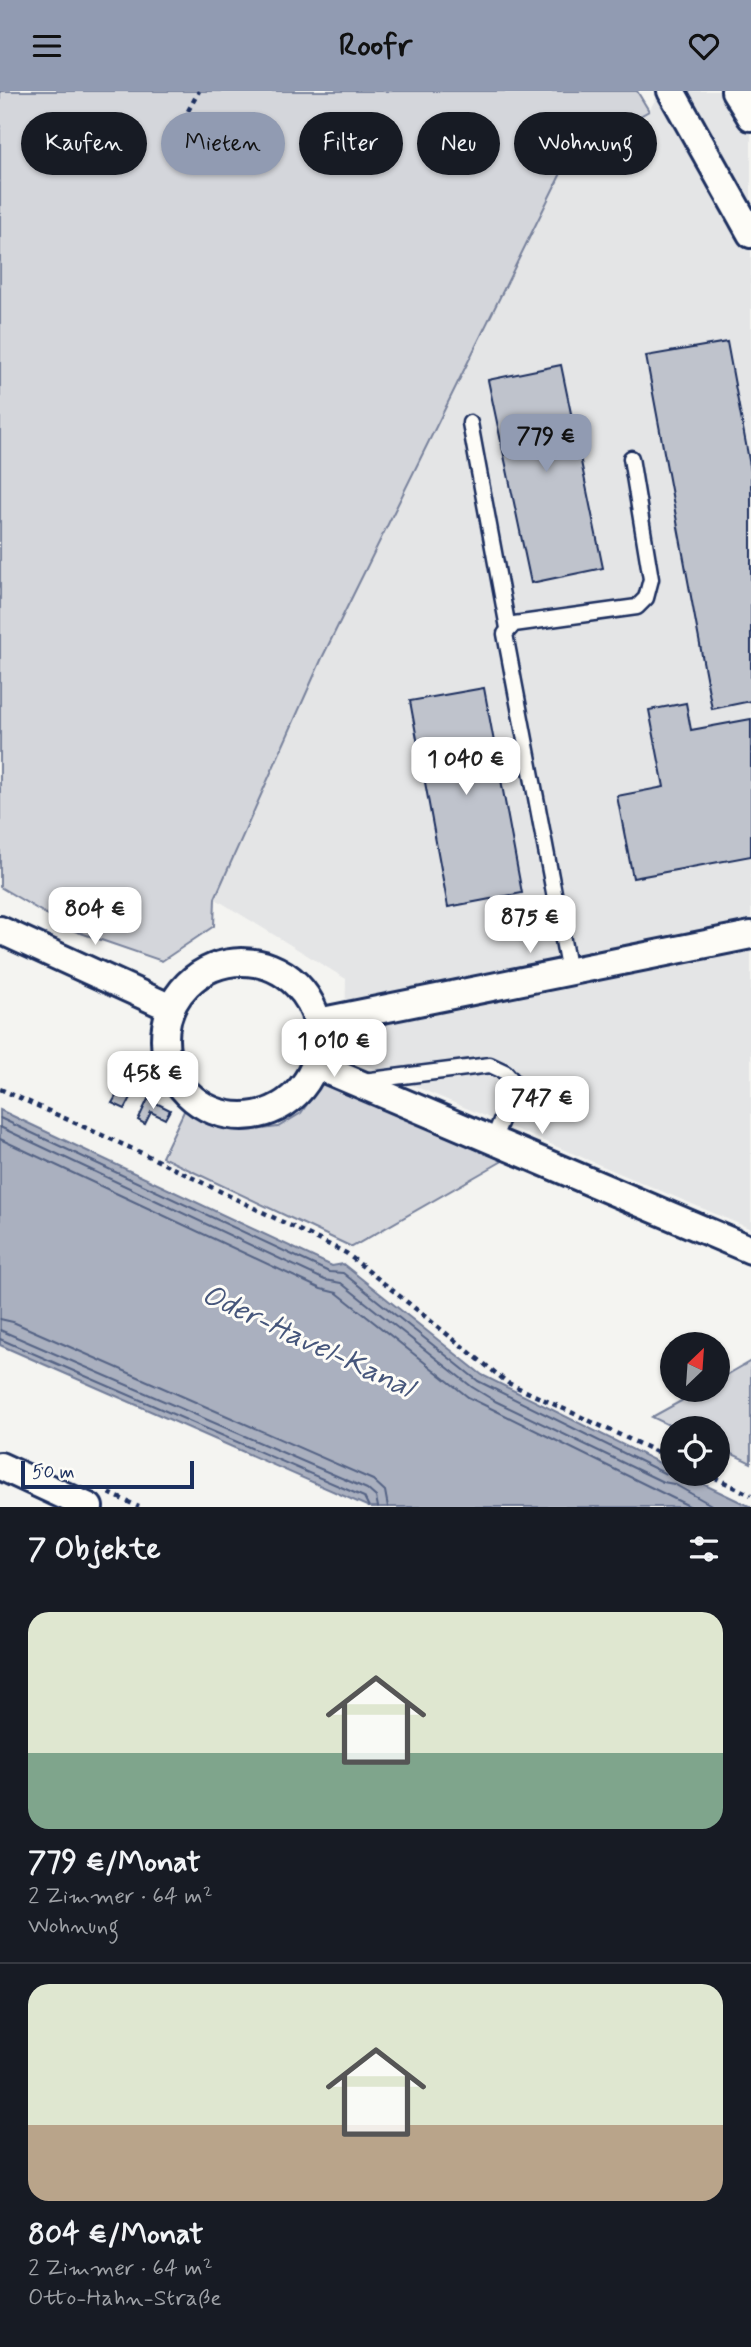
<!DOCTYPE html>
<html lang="de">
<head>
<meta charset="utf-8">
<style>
  :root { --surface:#171b24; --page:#20242c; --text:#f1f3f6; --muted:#9ea1a6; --line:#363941; --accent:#919bb2 }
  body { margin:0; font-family:Mynerve,sans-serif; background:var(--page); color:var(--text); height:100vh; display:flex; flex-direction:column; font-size:26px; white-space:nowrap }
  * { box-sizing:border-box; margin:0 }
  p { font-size:23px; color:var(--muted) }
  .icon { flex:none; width:38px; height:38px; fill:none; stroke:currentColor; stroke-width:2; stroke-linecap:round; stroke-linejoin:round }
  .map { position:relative; height:1416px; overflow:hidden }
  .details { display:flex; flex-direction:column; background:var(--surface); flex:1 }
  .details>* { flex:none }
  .top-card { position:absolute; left:21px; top:21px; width:710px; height:63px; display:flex; gap:14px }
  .needle { width:46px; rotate:25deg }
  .buttons { position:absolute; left:660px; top:1241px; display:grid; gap:14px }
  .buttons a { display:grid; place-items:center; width:70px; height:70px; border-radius:50%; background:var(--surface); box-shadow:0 2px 5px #0004; font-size:35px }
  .scale { position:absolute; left:21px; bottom:18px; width:173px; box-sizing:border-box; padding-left:7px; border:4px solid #1b2f5e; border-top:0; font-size:19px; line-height:24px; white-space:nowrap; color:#1b2f5e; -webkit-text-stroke:5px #fdfcf7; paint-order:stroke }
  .price { position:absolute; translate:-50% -60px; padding:0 16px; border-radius:14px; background:#fff; color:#222; font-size:23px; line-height:46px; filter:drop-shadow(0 2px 4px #0008) }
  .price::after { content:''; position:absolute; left:50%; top:42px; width:21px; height:16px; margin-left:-10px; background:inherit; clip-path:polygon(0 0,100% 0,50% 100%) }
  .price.active { background:var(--accent); color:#111 }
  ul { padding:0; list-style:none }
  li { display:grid; align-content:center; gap:14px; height:371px; padding:0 28px }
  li+li { border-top:2px solid var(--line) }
  li span { display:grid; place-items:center; height:217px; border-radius:21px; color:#555 }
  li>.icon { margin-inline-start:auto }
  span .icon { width:126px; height:126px; fill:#fffc; stroke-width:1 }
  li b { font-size:30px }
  h2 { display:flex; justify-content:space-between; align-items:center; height:84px; padding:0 28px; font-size:30px }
  .chip { padding:0 24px; border-radius:32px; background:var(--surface); box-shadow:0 2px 5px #0004; font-size:24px; line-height:63px }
  .chip.active { background:var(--accent); color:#111 }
  header { display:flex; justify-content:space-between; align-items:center; height:91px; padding:0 28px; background:var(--accent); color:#111; font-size:32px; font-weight:700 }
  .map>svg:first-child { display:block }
  .built { fill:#e4e5e6 }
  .green { fill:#d4d6db; stroke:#78829c; stroke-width:2 }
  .water { fill:#aab0bf; stroke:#717c98; stroke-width:2 }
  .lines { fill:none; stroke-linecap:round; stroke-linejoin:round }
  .shore { stroke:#546385; stroke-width:2 }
  .building { fill:#bfc3cc; stroke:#1b2f5e; stroke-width:2 }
  .lane-casing { stroke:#1b2f5e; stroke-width:19 }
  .street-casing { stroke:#1b2f5e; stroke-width:32 }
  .path { stroke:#1b2f5e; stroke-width:4.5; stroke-dasharray:5 5; stroke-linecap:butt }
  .lane { stroke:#fdfcf7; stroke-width:14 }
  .street { stroke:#fdfcf7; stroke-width:26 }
  .labels { text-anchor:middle; stroke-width:6; stroke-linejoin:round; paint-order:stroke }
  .water-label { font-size:30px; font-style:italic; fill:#46567b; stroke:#fdfcf7 }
</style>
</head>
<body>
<header><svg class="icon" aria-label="menu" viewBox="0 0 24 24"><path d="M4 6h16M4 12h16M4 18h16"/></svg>Roofr<svg class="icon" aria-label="heart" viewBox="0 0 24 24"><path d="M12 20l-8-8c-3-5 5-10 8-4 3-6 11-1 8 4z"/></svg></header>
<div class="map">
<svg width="751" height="1416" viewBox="0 0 751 1416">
  <rect width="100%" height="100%" fill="#f4f4f1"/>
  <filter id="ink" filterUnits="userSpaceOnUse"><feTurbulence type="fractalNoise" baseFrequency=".0143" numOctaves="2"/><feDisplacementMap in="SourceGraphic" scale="14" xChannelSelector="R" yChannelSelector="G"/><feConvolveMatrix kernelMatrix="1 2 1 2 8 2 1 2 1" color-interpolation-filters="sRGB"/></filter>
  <g filter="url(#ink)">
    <polygon class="built" points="660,0 751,0 751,1138 334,961 345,935 346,888 214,807 322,567 570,64 649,20"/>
    <g class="green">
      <polygon points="0,0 637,0 649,20 570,64 322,567 215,807 214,835 162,870 75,840 0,796"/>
      <polygon points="323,990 506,1068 352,1156 162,1066 187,1014 203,1030 245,1040 278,1036 301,1022"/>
      <polygon points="751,1270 751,1372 718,1356 718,1337 675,1337 652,1326 701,1299 718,1298 718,1289"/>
    </g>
    <polygon class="water" points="0,1019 332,1175 343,1173 482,1284 672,1378 672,1382 682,1383 751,1416 369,1416 0,1254"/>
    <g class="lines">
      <g class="shore">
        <polyline points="0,1027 329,1181 343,1182 478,1290 666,1383 675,1382"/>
        <polyline points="0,1036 325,1189 341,1192 472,1296 495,1310 663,1391 674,1393 715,1416"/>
        <polyline points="0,1048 321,1198 337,1202 468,1306 691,1416"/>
        <polyline points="0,1228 13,1231 373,1389 385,1400 388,1416"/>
        <polyline points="0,1239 367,1398 376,1406 378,1416"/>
        <polyline points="0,1248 364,1406 369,1416"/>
      </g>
    </g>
    <g class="building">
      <polygon points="727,251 751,380 751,610 712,618 646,265"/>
      <polygon points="561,274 603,477 531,492 488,289"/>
      <polygon points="484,597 522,802 448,816 410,610"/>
      <polygon points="686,612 691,639 751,628 751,765 633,787 617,705 664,696 649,619"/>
      <polygon points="122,995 134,1001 125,1018 112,1012"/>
      <polygon points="148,1008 170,1019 165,1028 151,1021 145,1033 138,1029"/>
    </g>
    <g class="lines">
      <defs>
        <g id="lane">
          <polyline points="470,332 508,537"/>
          <polyline points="569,881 505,543 514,533 637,516 646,507 651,488 631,367"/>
          <polyline points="363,990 490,974 505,981 512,989 510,1008 493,1049"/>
        </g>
        <g id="street">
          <polyline points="671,0 751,143"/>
          <polyline points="735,0 751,26"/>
          <polyline points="0,839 171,917"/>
          <circle cx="242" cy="948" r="77"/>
          <polyline points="318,931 751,844"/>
          <polyline points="315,974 751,1159"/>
          <polyline points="0,1375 89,1416"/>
        </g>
      </defs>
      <use href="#lane" class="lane-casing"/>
      <use href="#street" class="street-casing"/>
      <g class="path">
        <polyline points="188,20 199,0"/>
        <polyline points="0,998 146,1064 346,1162 508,1292 672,1368"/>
        <polyline points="705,1382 751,1404"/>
        <polyline points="109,1402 139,1416"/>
      </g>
      <use href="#lane" class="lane"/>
      <use href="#street" class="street"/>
    </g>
  </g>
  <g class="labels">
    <g class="water-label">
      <text transform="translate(308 1249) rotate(25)" y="10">Oder-Havel-Kanal</text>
    </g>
  </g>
</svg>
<div class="buttons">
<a><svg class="needle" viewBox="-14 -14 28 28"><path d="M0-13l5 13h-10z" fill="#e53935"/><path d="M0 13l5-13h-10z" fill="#9ea1a6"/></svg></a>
<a><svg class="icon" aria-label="locate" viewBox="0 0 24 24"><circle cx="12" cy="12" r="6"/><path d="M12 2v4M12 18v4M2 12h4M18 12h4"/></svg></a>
</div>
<div class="scale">50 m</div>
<b class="price active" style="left:546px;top:383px">779 €</b>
<b class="price" style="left:466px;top:706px">1 040 €</b>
<b class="price" style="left:95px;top:856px">804 €</b>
<b class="price" style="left:530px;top:864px">875 €</b>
<b class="price" style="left:334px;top:988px">1 010 €</b>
<b class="price" style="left:153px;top:1020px">458 €</b>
<b class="price" style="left:542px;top:1045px">747 €</b>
<div class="top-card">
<a class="chip">Kaufen</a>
<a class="chip active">Mieten</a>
<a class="chip">Filter</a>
<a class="chip">Neu</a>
<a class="chip">Wohnung</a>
</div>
</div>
<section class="details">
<h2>7 Objekte<svg class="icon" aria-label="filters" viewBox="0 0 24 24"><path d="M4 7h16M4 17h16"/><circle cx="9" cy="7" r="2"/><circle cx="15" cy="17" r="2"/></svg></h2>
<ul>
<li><span style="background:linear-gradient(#dfe7d0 65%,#7fa58c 0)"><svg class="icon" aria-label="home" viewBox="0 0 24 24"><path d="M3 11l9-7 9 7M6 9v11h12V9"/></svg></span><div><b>779 €/Monat</b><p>2 Zimmer · 64 m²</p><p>Wohnung</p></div></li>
<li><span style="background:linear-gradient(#dfe7d0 65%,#b9a48a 0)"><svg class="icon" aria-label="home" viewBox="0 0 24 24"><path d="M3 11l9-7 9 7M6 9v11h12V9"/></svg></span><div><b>804 €/Monat</b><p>2 Zimmer · 64 m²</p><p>Otto-Hahn-Straße</p></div></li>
</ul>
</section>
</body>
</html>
